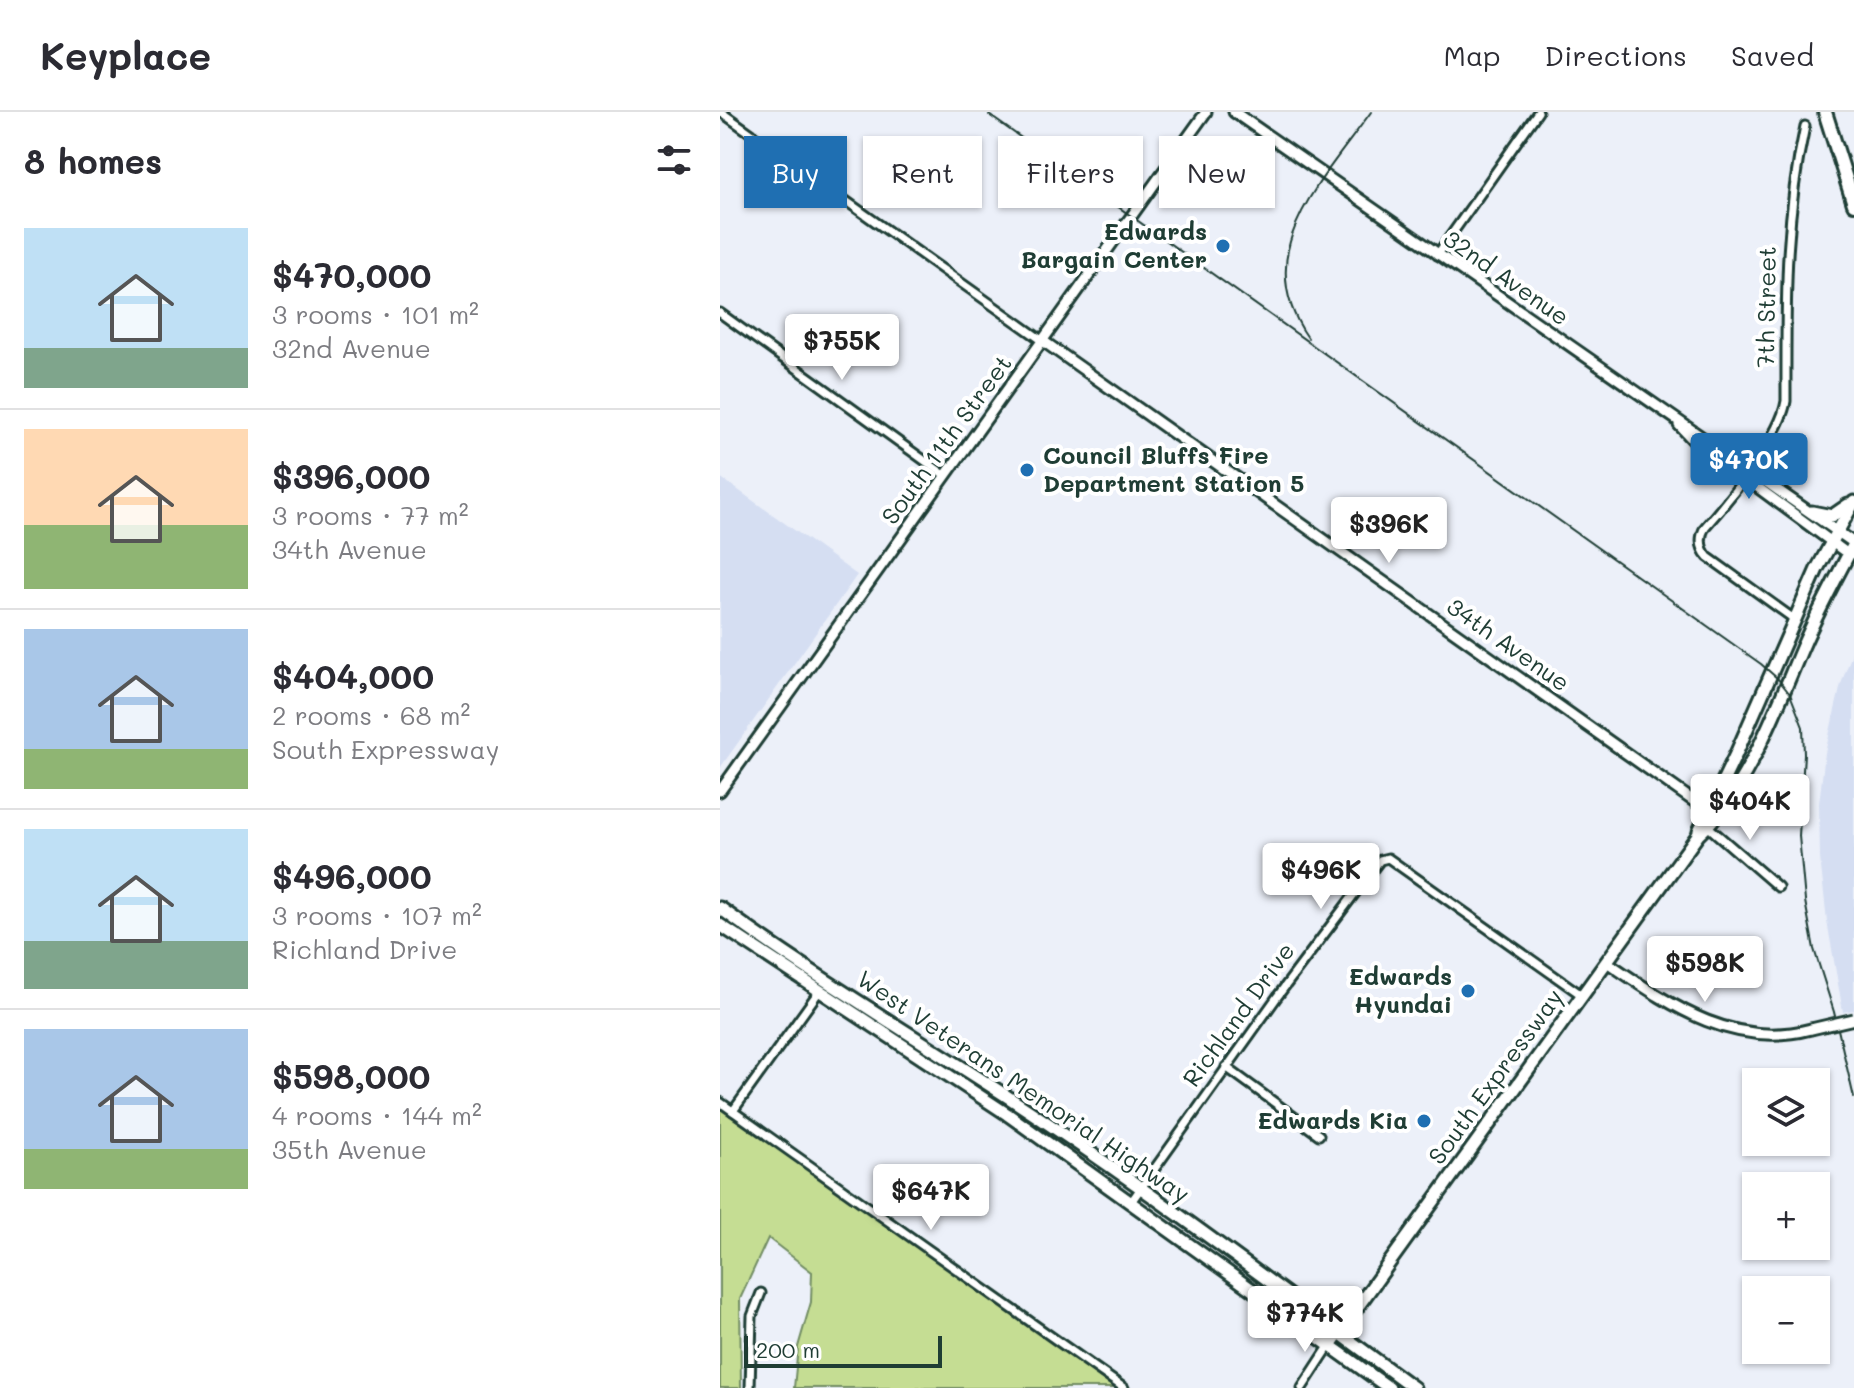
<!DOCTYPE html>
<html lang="en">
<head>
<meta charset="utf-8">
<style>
  :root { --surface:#fff; --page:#f7f7f7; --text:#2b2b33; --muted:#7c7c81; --line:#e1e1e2; --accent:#1f6fb2 }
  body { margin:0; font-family:Mali,sans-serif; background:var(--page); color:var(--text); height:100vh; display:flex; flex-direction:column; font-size:30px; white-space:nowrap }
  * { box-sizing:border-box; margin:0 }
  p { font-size:26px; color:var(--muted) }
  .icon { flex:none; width:44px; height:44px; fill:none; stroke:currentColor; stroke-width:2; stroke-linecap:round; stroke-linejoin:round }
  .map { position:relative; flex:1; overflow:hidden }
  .drawer { display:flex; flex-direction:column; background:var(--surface); width:720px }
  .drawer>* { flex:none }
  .banner { position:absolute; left:24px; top:24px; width:760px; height:72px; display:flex; gap:16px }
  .tools { position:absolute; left:1022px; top:956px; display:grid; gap:16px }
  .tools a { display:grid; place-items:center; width:88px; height:88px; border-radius:0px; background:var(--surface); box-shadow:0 2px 6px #0004; font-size:40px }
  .scale { position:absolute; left:24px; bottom:20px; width:198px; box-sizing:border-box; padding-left:8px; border:4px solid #1f3d34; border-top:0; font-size:22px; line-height:28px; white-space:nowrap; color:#1f3d34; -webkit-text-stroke:6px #fff; paint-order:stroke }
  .price { position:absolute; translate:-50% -68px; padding:0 18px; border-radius:8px; background:#fff; color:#222; font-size:26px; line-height:52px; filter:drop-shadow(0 2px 4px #0008) }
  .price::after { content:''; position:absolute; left:50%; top:48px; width:24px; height:18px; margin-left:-12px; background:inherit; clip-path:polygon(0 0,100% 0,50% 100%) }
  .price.current { background:var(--accent); color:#fff }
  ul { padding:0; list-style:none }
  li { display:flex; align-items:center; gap:24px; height:200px; padding:0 24px }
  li+li { border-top:2px solid var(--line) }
  li span { display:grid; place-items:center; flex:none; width:224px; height:160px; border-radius:0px; color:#555 }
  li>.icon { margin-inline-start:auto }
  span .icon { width:96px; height:96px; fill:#fffc; stroke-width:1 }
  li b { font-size:34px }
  h2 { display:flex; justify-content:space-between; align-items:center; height:96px; padding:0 24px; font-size:34px }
  .pill { padding:0 28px; border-radius:0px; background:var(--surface); box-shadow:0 2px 6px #0004; font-size:28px; line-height:72px }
  .pill.current { background:var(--accent); color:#fff }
  header { display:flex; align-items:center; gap:48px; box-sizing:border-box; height:112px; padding:0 40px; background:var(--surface); border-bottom:2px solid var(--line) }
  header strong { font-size:38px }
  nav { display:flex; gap:44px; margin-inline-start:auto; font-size:28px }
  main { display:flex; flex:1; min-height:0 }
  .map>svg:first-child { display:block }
  .built { fill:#d5def2 }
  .green { fill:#c5dd93; stroke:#728d64; stroke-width:2 }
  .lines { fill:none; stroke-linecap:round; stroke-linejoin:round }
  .minor-casing { stroke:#1f3d34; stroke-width:13 }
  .tertiary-casing { stroke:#1f3d34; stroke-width:15 }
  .primary-casing { stroke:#1f3d34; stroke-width:17 }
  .motorway-casing { stroke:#1f3d34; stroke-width:18 }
  .minor { stroke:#fff; stroke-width:7 }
  .tertiary { stroke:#fff; stroke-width:9 }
  .primary { stroke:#fff; stroke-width:11 }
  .motorway { stroke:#fff; stroke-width:12 }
  .rail { stroke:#1f3d34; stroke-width:2 }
  .tertiary-bridge-casing { stroke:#1f3d34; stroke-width:15; stroke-linecap:butt }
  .tertiary-bridge { stroke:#fff; stroke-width:9 }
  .poi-dot { fill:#1f6fb2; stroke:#fff; stroke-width:3 }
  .labels { text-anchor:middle; stroke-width:8; stroke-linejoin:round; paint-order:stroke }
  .poi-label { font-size:24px; font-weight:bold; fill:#1f3d34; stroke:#fff; text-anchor:end }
  .street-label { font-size:24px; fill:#1f3d34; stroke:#fff }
</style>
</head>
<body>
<header>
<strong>Keyplace</strong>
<nav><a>Map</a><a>Directions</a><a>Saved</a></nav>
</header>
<main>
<section class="drawer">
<h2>8 homes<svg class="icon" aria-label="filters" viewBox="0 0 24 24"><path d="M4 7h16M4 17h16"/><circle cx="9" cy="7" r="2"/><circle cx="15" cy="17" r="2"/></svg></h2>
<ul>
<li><span style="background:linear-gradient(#bfe0f5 75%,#7fa58c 0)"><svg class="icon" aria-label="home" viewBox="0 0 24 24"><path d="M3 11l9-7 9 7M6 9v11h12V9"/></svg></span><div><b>$470,000</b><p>3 rooms · 101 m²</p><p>32nd Avenue</p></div></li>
<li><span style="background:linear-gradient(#ffd9b3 60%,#8fb573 0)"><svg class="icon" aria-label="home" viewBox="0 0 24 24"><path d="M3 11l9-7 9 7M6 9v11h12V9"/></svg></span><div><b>$396,000</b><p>3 rooms · 77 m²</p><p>34th Avenue</p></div></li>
<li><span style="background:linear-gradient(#a9c7e8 75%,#8fb573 0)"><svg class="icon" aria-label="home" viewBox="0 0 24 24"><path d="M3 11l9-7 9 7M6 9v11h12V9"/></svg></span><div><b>$404,000</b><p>2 rooms · 68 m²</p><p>South Expressway</p></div></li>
<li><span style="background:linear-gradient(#bfe0f5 70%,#7fa58c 0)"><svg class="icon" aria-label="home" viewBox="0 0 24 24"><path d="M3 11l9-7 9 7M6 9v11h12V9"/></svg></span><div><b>$496,000</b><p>3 rooms · 107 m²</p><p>Richland Drive</p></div></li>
<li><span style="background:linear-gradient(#a9c7e8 75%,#8fb573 0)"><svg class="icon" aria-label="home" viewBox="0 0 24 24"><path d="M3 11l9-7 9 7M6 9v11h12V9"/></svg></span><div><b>$598,000</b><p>4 rooms · 144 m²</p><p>35th Avenue</p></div></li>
</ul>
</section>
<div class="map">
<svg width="1134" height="1276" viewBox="0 0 1134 1276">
  <rect width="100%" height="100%" fill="#ecf0f9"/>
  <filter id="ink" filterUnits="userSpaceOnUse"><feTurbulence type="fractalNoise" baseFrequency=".0125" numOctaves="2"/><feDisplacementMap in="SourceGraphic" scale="16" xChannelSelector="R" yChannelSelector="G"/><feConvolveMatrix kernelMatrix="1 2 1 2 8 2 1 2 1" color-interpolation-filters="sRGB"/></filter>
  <g filter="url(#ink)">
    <g class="built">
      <polygon points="0,365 137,463 0,656"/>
      <polygon points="1134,536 1134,898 1123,900 1107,809 1100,746 1099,691 1105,641 1121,572"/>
    </g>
    <polygon class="green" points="0,996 349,1242 394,1276 74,1276 78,1235 91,1190 92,1160 48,1126 20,1187 21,1276 0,1276"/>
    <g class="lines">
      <defs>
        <g id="minor">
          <polyline points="1,0 323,229"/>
          <polyline points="717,143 818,0"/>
          <polyline points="0,201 226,364"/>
          <path d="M1074,507L988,445C980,436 979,426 985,415C1009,388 1061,323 1066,289C1066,192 1064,109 1085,14"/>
          <polyline points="984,711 1058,775"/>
          <polyline points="506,955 599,1023"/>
          <polyline points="0,990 404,1276"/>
          <polyline points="13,999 100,878"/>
          <polyline points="411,1090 557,885 660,748 668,746 863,884"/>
          <polyline points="30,1276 32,1204 41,1181"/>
          <polyline points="582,1276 610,1233"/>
        </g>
        <g id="tertiary">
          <polyline points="514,0 1134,431"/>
          <polyline points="323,229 992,702"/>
          <polyline points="959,313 972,327 1128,442"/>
          <polyline points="0,679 486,0"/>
          <path d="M887,850C949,892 1012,938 1091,917"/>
        </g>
        <g id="primary">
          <polyline points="1092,400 1112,404 1128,393"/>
          <polyline points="979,719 1016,642 1097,457 1134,390"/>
          <path d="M0,796C95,865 196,925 294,989C431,1079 562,1179 694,1276"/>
          <polyline points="0,813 287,1002 669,1276"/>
          <path d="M610,1233L978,723C1027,678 1056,597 1082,536C1097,501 1116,466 1134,432"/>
        </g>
        <polyline id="motorway" points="1105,0 1134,92"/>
      </defs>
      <use href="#minor" class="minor-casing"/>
      <use href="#tertiary" class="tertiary-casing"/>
      <use href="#primary" class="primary-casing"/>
      <use href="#motorway" class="motorway-casing"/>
      <use href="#minor" class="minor"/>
      <use href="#tertiary" class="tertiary"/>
      <use href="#primary" class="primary"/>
      <use href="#motorway" class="motorway"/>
      <g class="rail">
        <polyline points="269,3 1041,552 1058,567 1070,582 1083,615 1084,642 1079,724 1085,789 1094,837 1114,900 1134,986"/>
        <path d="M588,226C528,140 602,69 651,0"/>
      </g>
      <defs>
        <polyline id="tertiary-bridge" points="1091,917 1134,907"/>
      </defs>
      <use href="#tertiary-bridge" class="tertiary-bridge-casing"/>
      <use href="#tertiary-bridge" class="tertiary-bridge"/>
    </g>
  </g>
  <g class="poi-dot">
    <circle cx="503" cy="134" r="8"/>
    <circle cx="307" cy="358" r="8"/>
    <circle cx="748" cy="879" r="8"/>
    <circle cx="704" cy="1009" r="8"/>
  </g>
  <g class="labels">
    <g class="poi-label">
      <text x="487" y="128">Edwards<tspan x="487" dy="28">Bargain Center</tspan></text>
      <text x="323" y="352" text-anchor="start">Council Bluffs Fire<tspan x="323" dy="28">Department Station 5</tspan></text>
      <text x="732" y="873">Edwards<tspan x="732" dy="28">Hyundai</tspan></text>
      <text x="688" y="1017">Edwards Kia</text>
    </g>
    <g class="street-label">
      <text transform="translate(786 166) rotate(35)" y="8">32nd Avenue</text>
      <text transform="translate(1047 195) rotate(-89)" y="8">7th Street</text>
      <text transform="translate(227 328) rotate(-54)" y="8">South 11th Street</text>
      <text transform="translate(788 533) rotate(35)" y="8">34th Avenue</text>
      <text transform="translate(519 903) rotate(-54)" y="8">Richland Drive</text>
      <text transform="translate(776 965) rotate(-54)" y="8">South Expressway</text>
      <text transform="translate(303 975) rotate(34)" y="8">West Veterans Memorial Highway</text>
    </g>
  </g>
</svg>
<div class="tools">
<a><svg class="icon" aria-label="layers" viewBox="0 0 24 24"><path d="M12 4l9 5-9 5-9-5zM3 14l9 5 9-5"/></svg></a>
<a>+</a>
<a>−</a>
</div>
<div class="scale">200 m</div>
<b class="price" style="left:122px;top:270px">$755K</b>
<b class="price current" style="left:1029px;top:389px">$470K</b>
<b class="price" style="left:669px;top:453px">$396K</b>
<b class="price" style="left:1030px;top:730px">$404K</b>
<b class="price" style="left:601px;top:799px">$496K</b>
<b class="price" style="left:985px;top:892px">$598K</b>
<b class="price" style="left:211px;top:1120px">$647K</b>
<b class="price" style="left:585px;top:1242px">$774K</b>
<div class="banner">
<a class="pill current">Buy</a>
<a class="pill">Rent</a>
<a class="pill">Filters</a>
<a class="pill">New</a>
</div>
</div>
</main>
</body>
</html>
